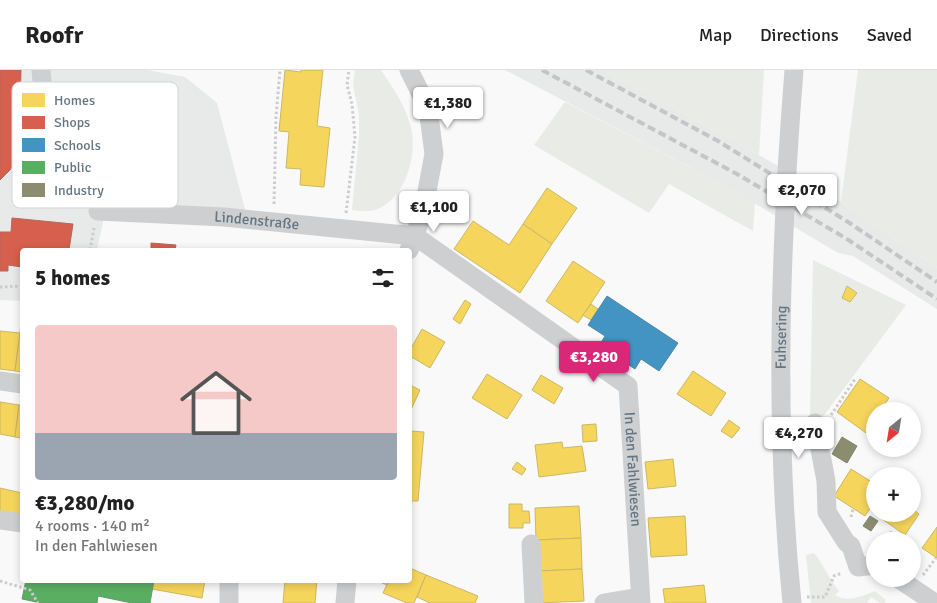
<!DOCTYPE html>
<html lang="en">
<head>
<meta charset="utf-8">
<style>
  :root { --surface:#fff; --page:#f2f2f2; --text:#222; --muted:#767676; --line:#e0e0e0; --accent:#db2777 }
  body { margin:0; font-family:Signika,sans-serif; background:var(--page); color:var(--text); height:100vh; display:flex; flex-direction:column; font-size:19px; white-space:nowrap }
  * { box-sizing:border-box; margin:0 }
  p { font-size:16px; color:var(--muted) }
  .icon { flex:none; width:28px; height:28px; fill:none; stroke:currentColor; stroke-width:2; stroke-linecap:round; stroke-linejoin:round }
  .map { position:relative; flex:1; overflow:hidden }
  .details { position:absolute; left:20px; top:178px; width:392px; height:335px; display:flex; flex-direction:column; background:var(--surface); border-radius:5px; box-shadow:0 2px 8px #0003 }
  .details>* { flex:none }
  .needle { width:32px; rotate:210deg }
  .controls { position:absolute; left:866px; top:332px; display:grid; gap:10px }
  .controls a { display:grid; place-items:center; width:55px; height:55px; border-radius:50%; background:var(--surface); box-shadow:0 2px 8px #0003; font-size:25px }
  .price { position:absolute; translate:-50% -42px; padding:0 11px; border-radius:5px; background:#fff; color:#222; font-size:16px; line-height:32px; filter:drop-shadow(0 1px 2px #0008) }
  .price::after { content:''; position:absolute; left:50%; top:30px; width:15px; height:11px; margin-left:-8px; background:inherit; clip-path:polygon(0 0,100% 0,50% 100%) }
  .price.selected { background:var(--accent); color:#fff }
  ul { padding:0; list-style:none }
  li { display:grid; align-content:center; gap:10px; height:265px; padding:0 15px }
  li+li { border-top:1px solid var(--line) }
  li span { display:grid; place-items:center; height:155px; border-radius:5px; color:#555 }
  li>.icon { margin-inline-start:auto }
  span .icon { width:90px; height:90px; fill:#fffc; stroke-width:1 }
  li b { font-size:21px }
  h2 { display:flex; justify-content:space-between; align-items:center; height:60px; padding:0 15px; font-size:21px }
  header { display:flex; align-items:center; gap:30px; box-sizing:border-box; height:70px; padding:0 25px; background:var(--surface); border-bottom:1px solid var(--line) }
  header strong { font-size:24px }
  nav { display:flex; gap:28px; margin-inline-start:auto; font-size:18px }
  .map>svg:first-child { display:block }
  .built { fill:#e8e9e9 }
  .green { fill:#e8ebe6 }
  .homes { fill:#f6d55c; stroke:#cab868 }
  .shops { fill:#d6604d; stroke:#b4675d }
  .schools { fill:#4393c3; stroke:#4d8ab0 }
  .public { fill:#5aae61; stroke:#5d9d6b }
  .industry { fill:#8c8c6e; stroke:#808574 }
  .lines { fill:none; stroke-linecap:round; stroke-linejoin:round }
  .path { stroke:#cbcccd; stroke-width:3; stroke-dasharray:2.5 2.5; stroke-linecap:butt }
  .minor { stroke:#cecfd0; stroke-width:19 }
  .rail { stroke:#c3c5c6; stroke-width:4; stroke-dasharray:8 4; stroke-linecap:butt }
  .labels { text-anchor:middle; stroke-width:5; stroke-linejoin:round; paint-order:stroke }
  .street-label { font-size:15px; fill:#657683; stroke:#fff }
  .key { fill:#fff; stroke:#d1d6da; stroke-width:1 }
  .key-label { font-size:14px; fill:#657683 }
</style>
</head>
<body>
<header>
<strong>Roofr</strong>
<nav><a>Map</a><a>Directions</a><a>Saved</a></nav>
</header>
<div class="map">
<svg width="937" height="533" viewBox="0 0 937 533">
  <rect width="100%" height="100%" fill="#f9f9f9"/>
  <g class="built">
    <polygon points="0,0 147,0 185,7 217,33 246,143 104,147 97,180 22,180 22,231 0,230"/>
    <polygon points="505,0 603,0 759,85 841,132 937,198 937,239 853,186 838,183 717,111"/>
  </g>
  <g class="green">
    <path d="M355,0H381L383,3C395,21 406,37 411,58C418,85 405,130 375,140C367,142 360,141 352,140L359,65V45L353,15Z"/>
    <polygon points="603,0 764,0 759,85"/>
    <polygon points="858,0 937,0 937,198 841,132"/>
    <polygon points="565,32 717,111 755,133 753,161 669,114 649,143 534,75"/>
    <polygon points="813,190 906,235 819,352 810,346"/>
    <path d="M814,483C824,495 829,509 839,521L835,525C846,533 863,526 875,521L886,530L884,533H880L871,527L867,533H811L806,485Z"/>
  </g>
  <g class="homes">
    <polygon points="285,0 301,2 301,0 323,0 317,56 330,58 324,117 300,115 301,99 286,98 289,62 279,61"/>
    <polygon points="547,118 577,138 552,174 523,154"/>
    <polygon points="473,151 509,175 523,154 552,174 520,223 454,179"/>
    <polygon points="573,191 605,212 578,253 546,231"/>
    <polygon points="847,216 857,223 850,232 842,228"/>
    <polygon points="465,230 471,234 460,254 453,249"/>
    <polygon points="591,234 598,239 591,250 583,245"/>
    <polygon points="22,239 22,264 20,263"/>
    <polygon points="422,259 445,272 430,298 410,286 410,280"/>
    <polygon points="0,261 20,263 15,301 0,299"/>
    <polygon points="20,263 22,264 22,302 15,301"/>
    <polygon points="693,301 726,323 711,346 677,324"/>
    <polygon points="487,304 522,325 507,349 472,328"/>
    <polygon points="541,305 563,318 554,334 532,320"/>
    <polygon points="860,309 889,328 880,341 875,341 875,349 866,363 837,342"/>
    <polygon points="410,315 420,320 410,342"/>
    <polygon points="0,332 19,335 15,367 0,364"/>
    <polygon points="19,335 22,335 22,368 15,367"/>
    <polygon points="729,350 740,358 732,368 721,361"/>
    <polygon points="596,354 597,371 583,372 582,355"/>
    <polygon points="410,361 424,362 418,431 410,431"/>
    <polygon points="562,372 563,378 582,376 586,401 539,407 535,375"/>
    <polygon points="673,389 676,416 648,419 645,392"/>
    <polygon points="517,392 526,399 522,405 512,399"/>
    <polygon points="851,399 875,414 875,431 865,446 834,426"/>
    <polygon points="0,418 22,423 22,445 0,442"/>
    <polygon points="509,434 522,434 522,441 529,441 530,453 523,453 523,458 509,458"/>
    <polygon points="579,436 581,468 536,470 535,438"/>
    <polygon points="912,439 919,444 905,465 882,449 885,444 912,444"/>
    <polygon points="685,446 687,485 651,487 648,448"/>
    <polygon points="937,457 937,488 922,478"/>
    <polygon points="581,468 582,499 538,501 536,470"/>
    <polygon points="410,498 426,505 414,533 407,533 383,523 389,510 410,510"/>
    <polygon points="582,499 584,531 539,533 538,501"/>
    <polygon points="426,505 478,526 475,533 430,533 417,527"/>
    <polygon points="154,510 205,510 202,528 152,519"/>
    <polygon points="285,510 317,510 315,533 283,533"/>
    <polygon points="375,510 389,510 387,515"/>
    <polygon points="704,515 706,533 665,533 663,519"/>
  </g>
  <g class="shops">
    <polygon points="0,0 21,0 19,84 10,100 0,110"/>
    <polygon points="12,148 73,154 69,180 22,180 22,197 8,195 8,201 0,201 0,162 11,162"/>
    <polygon points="151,173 176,175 175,180 151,180"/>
  </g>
  <polygon class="schools" points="607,226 678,273 659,301 641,289 635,299 599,276 605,266 588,255"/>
  <polygon class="public" points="26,510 154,510 150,533 132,533 98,526 97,533 42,533 22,529"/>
  <g class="industry">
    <polygon points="842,367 857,376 847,393 832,384"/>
    <polygon points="870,446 878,451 871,461 863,456"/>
    <polygon points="902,465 911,471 898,471"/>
  </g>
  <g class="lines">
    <g class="path">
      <polyline points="274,134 276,47 280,0"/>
      <polyline points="346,143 355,67 352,34 347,15 349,0"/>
      <polyline points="90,180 94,158"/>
      <polyline points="0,217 22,216"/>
      <polyline points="831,345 855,309"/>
      <polyline points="851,447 853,439"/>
      <polyline points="887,471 891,461"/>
      <polyline points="923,505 936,488"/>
      <polyline points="0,511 30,520 38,533"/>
      <polyline points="807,527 825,527 834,506 842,503"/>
    </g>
    <g class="minor">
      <polyline points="41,0 42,12"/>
      <path id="s1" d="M98,141L224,147L415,166L628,316L641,533"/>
      <polyline points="409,180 415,166 425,132 434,84 428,38 409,0"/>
      <polyline points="0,311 22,314"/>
      <polyline points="815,353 826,411 827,442 846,472 851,476 858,497 875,495"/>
      <polyline points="0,450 22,453"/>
      <polyline points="531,474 534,533"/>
      <polyline points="899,509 935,533"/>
      <polyline points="229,533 229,510"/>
      <polyline points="345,533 347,510"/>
      <polyline points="604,533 640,527"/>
      <path id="s2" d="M792,533C774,356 780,177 794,0"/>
    </g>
    <g class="rail">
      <polyline points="542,0 737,104 847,169 937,229"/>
      <polyline points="586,0 718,71 848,152 937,212"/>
    </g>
  </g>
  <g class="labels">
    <g class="street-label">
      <text dy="5" stroke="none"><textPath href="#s1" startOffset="159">Lindenstraße</textPath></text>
      <text dy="5" stroke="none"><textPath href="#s2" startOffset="266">Fuhsering</textPath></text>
      <text dy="5" stroke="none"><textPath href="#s1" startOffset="662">In den Fahlwiesen</textPath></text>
    </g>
  </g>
  <rect x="12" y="12" width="166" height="126" rx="8" class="key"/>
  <rect x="22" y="23" width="23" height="14" fill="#f6d55c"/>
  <rect x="22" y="46" width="23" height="13" fill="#d6604d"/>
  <rect x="22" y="68" width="23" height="14" fill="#4393c3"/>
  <rect x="22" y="91" width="23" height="13" fill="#5aae61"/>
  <rect x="22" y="113" width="23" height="14" fill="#8c8c6e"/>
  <g class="key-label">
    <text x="54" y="35">Homes</text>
    <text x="54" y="57">Shops</text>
    <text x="54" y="80">Schools</text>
    <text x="54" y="102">Public</text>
    <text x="54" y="125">Industry</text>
  </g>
</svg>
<div class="controls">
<a><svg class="needle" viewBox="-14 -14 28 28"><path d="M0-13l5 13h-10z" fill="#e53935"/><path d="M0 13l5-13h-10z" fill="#767676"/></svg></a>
<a>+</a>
<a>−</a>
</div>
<b class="price" style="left:448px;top:59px">€1,380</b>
<b class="price" style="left:802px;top:146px">€2,070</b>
<b class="price" style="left:434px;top:163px">€1,100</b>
<b class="price selected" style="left:594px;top:313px">€3,280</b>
<b class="price" style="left:799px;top:389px">€4,270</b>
<section class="details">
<h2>5 homes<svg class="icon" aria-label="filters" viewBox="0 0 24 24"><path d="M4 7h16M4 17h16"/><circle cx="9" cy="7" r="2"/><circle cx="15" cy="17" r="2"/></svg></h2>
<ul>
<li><span style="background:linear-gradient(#f6c9c9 70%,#9aa5b1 0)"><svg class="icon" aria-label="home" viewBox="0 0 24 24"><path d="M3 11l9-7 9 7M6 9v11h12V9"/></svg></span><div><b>€3,280/mo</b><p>4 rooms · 140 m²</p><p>In den Fahlwiesen</p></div></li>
</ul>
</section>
</div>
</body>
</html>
